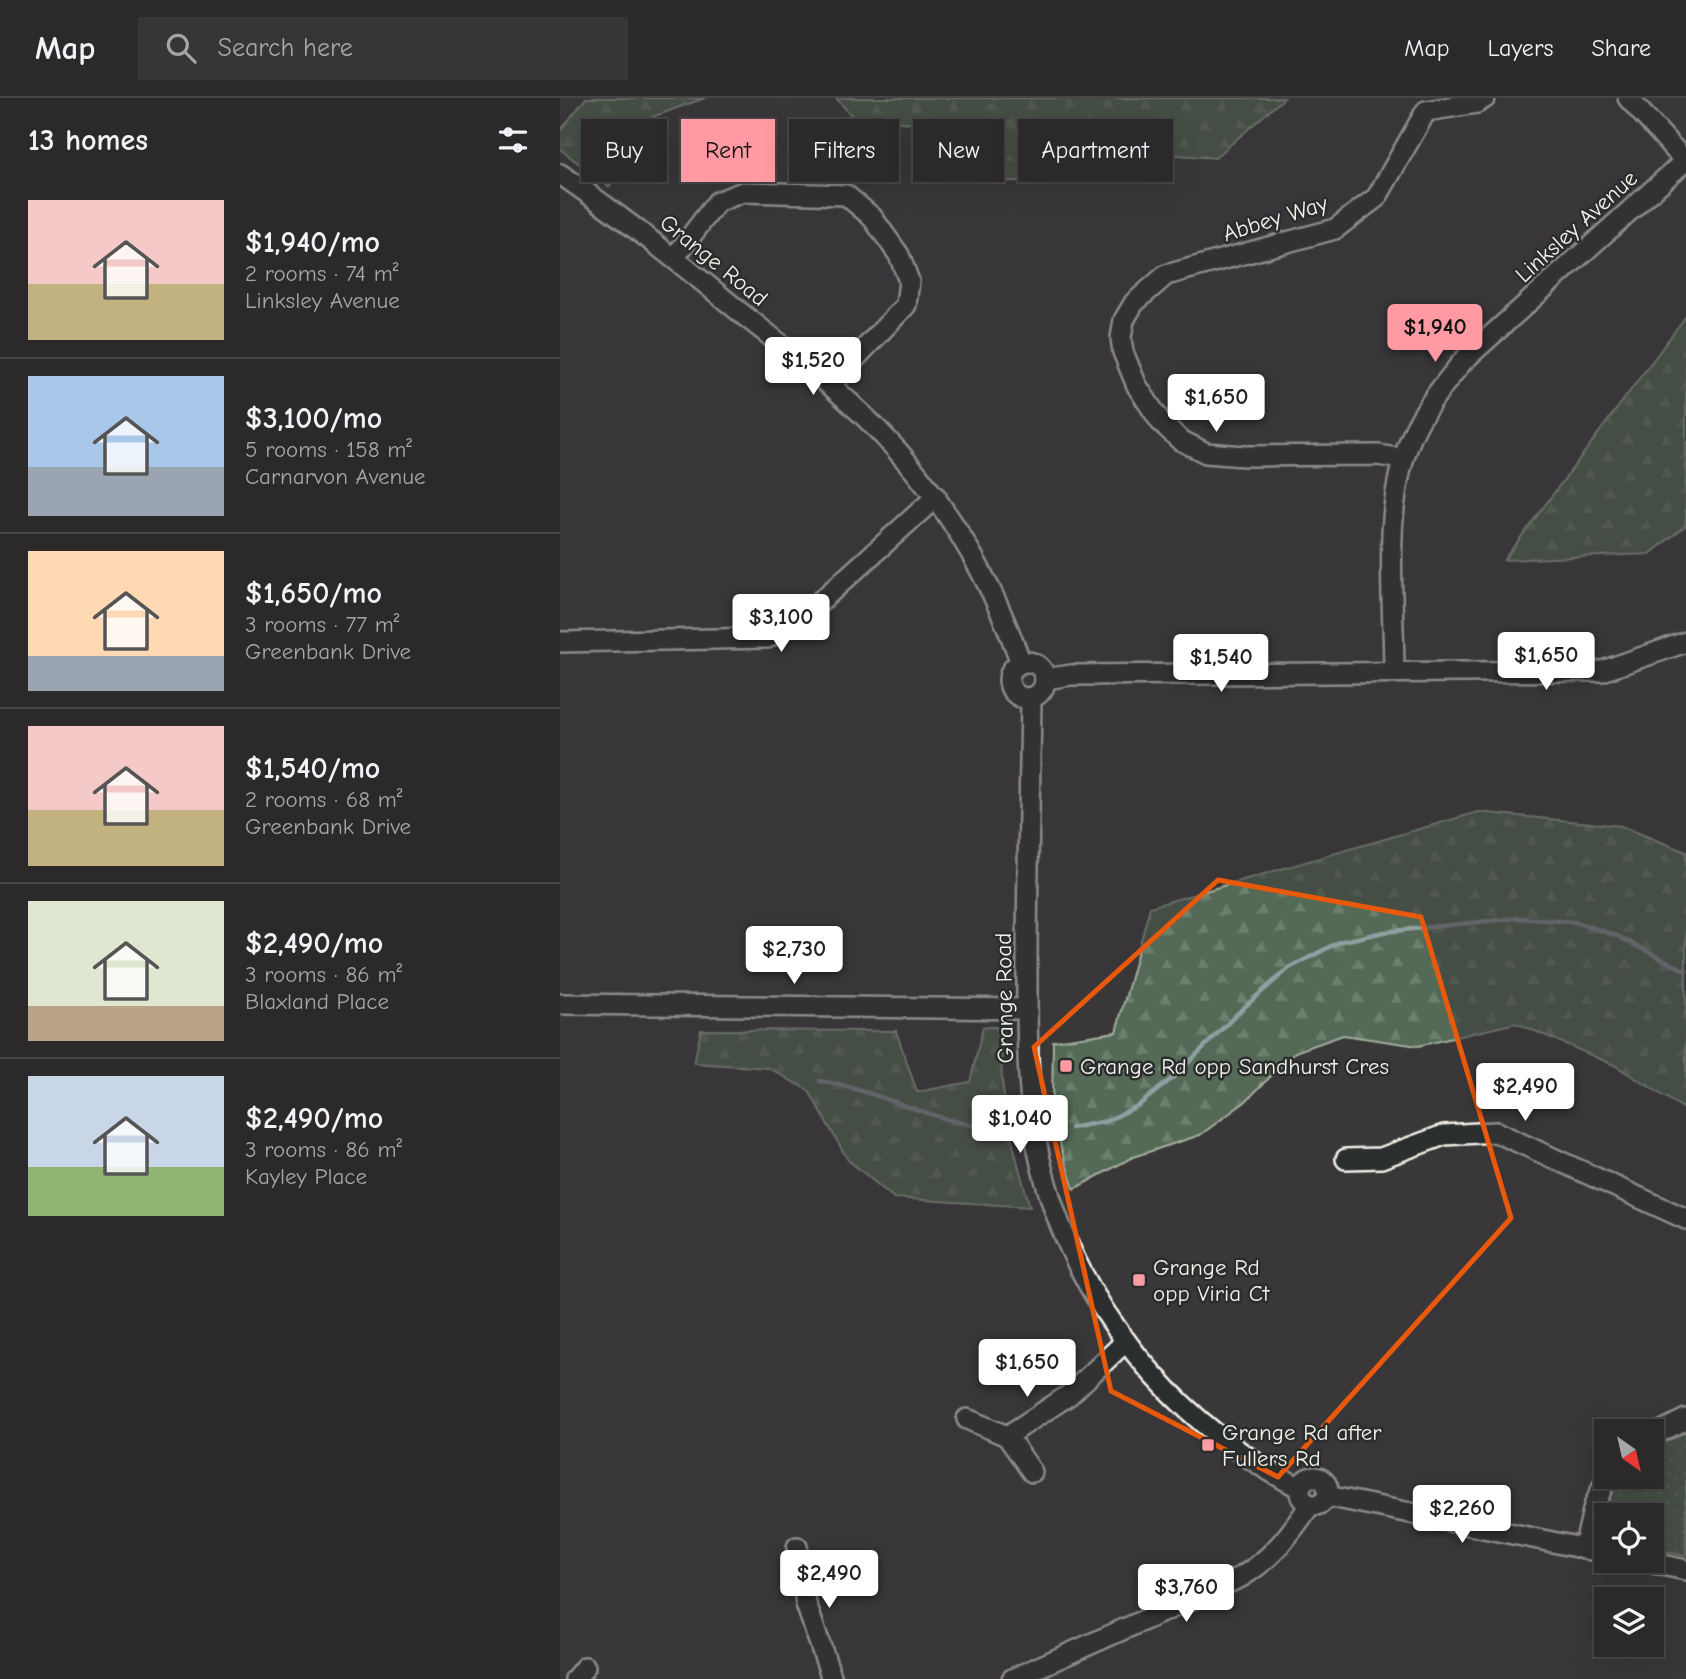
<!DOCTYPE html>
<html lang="en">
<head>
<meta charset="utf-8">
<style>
  :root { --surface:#2b292a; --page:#373536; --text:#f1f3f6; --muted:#a6a6a8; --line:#474547; --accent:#ff9aa2 }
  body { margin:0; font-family:"Comic Neue",sans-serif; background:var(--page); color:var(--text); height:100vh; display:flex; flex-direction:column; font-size:26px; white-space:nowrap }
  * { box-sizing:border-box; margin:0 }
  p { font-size:23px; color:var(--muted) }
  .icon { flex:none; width:38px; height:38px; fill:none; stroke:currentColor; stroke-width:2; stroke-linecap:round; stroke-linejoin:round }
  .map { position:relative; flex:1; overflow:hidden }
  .sheet { display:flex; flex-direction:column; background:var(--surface); width:560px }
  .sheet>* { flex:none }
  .banner { position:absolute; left:21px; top:21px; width:665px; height:63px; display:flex; gap:14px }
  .needle { width:46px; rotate:146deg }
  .buttons { position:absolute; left:1034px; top:1321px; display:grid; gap:14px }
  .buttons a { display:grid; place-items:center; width:70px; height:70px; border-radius:0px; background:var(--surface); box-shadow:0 7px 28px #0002,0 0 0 2px var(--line); font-size:35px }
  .price { position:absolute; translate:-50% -60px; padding:0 16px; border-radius:7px; background:#fff; color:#222; font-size:23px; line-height:46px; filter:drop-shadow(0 2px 4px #0008) }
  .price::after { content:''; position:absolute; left:50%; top:42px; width:21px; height:16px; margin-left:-10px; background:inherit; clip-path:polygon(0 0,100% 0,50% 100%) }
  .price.on { background:var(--accent); color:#111 }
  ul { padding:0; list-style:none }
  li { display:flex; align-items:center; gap:21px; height:175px; padding:0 28px }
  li+li { border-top:2px solid var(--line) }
  li span { display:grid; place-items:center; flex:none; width:196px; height:140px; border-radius:0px; color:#555 }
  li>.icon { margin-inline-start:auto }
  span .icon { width:84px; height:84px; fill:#fffc; stroke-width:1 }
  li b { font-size:30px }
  h2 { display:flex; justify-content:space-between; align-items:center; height:84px; padding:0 28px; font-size:30px }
  .chip { padding:0 24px; border-radius:0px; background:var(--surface); box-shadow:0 7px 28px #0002,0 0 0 2px var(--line); font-size:24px; line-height:63px }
  .chip.on { background:var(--accent); color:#111 }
  header { display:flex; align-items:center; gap:42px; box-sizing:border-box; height:98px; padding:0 35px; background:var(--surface); border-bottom:2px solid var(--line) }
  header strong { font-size:33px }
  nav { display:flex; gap:38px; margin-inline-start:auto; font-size:24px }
  .search { width:490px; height:63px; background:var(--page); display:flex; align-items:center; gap:18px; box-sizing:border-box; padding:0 24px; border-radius:0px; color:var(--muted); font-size:26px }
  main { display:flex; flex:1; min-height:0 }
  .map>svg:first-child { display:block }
  .forest { fill:url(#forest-firs); stroke:#a4ae9f; stroke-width:2 }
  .park { fill:url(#park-dots); stroke:#a4ae9f; stroke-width:2 }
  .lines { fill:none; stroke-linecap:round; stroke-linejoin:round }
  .stream { stroke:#909fa2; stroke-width:4.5 }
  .minor-casing { stroke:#f4f1e8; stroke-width:24 }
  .minor { stroke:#2a2d2e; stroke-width:19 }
  .marked { fill:none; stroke:#e8590c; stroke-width:5; stroke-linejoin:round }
  .poi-dot { fill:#ff9aa2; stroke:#2a2d2e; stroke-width:2.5 }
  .labels { text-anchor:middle; stroke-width:5; stroke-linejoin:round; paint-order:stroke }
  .street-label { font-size:23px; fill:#f4f1e8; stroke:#2a2d2e }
  .poi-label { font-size:23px; fill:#f4f1e8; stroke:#2a2d2e; text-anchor:start }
</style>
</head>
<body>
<header>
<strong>Map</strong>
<div class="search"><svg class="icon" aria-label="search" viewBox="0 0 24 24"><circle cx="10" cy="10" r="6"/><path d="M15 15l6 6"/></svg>Search here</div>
<nav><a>Map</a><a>Layers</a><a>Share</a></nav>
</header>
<main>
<section class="sheet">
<h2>13 homes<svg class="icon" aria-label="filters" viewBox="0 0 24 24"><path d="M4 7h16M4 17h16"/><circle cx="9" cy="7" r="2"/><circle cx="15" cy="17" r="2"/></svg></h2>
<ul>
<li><span style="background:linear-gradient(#f6c9c9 60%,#c2b280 0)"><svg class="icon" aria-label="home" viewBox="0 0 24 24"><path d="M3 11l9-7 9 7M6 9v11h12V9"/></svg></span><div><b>$1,940/mo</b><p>2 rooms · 74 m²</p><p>Linksley Avenue</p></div></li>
<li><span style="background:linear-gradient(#a9c7e8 65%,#9aa5b1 0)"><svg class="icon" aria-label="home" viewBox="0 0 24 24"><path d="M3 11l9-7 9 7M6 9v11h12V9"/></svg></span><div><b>$3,100/mo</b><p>5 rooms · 158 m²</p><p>Carnarvon Avenue</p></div></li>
<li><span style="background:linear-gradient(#ffd9b3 75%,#9aa5b1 0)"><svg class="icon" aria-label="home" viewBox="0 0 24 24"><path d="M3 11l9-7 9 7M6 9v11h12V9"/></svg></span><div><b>$1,650/mo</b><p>3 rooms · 77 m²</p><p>Greenbank Drive</p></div></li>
<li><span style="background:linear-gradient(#f6c9c9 60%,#c2b280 0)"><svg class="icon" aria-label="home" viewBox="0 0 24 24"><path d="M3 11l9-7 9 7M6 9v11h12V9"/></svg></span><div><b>$1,540/mo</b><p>2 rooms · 68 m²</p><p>Greenbank Drive</p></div></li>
<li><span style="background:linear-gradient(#dfe7d0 75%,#b9a48a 0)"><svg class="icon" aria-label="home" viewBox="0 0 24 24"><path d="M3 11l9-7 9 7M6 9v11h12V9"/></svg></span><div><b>$2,490/mo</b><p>3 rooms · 86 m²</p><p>Blaxland Place</p></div></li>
<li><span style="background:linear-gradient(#c9d6e8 65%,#8fb573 0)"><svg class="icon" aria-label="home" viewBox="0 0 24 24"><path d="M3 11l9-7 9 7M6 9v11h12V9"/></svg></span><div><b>$2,490/mo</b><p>3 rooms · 86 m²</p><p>Kayley Place</p></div></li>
</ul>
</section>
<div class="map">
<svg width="1126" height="1581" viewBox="0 0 1126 1581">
  <defs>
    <pattern id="forest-firs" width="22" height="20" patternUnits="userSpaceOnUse" patternTransform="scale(1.75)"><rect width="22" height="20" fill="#546a56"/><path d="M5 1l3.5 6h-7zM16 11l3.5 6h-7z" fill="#6d806e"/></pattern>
    <pattern id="park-dots" width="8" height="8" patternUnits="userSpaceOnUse" patternTransform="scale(1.75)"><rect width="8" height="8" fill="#546a56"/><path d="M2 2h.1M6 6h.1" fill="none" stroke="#6d806e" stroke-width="1.8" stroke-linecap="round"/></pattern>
  </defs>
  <rect width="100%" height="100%" fill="#393738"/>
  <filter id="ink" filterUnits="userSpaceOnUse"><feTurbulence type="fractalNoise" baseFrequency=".0143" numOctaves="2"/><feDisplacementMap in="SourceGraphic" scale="14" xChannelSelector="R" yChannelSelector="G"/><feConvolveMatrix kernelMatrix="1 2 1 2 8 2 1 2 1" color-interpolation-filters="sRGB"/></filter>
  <g filter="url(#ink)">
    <g class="forest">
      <polygon points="26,0 145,0 92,19 49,89 0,51 0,33"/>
      <polygon points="276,0 724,0 655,60 592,55 529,84 445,83 382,29 292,18"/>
      <polygon points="1126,218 1126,427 1090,456 944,462"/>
      <polygon points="918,714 1061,728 1126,754 1126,1012 1054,967 956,925 858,948 783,937 735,954 685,1004 640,1037 573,1059 514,1091 501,1050 492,1004 493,943 556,934 590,809"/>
      <path d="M423,929H436C446,947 440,963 442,982C446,1025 458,1068 470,1109L334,1100L288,1062L249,993L209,970L134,965L141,932L336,933L357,994L410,984Z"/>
    </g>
    <path class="park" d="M1126,1333V1458L1092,1451V1418H1046V1437C1035,1420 1051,1394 1061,1379H1092V1352Z"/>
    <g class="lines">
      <g class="stream">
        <path d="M260,983C325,993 383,1031 450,1031"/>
        <polyline points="511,1030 547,1023 579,1007 616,977 681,912 729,870 779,844 824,834 958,820 1014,824 1055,837 1126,873"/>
      </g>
      <defs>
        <g id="minor">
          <polyline points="1068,0 1125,63"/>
          <path d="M0,76C63,119 122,166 181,215C228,252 276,289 318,332C383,398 430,478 461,565"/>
          <polyline points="114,160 157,104 183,94 286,97 312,119 339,157 349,183 346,207 270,287"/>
          <polyline points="843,361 818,357 684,358 646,355 620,342 600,323 577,288 563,254 561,240 564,222 574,205 606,177 775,131 817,99 866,13 917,5 925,0"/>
          <polyline points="0,544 207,540 242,520 376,399"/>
          <circle cx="467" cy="582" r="18"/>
          <path d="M834,574C834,496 820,402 856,329C869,304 886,284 903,263L1126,62"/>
          <polyline points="485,581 511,577 1042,573 1126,544"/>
          <path d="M471,599C470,689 467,779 467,869C467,935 466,1005 482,1070C516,1207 615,1326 740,1390"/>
          <polyline points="0,906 467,911"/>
          <polyline points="786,1061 821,1060 884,1037 936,1034 1126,1121"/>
          <polyline points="407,1321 447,1338"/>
          <polyline points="1092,1338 1126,1321"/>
          <polyline points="472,1374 447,1338 509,1297 566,1243"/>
          <circle cx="754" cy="1393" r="14"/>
          <polyline points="767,1398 1046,1455"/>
          <polyline points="237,1449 246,1506 272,1581"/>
          <polyline points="1024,1451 1034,1408 1047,1379"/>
          <polyline points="1083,1463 1126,1472"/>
          <polyline points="15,1581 25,1569"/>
          <path d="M452,1581L681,1479C712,1461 730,1436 750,1407"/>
        </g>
      </defs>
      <use href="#minor" class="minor-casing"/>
      <use href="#minor" class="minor"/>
    </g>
  </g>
  <path d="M0 0H1126V1581H0ZM658,782L861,819L951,1120L718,1379L551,1293L474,949Z" fill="#393738" fill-opacity=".55" fill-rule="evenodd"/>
  <path class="marked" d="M658,782L861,819L951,1120L718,1379L551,1293L474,949Z"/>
  <g class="poi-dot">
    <rect x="499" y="961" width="14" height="14" rx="3.5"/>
    <rect x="572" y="1175" width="14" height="14" rx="3.5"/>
    <rect x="641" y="1340" width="14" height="14" rx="3.5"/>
  </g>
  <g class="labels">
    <g class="street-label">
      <text transform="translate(715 120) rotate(-17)" y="8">Abbey Way</text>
      <text transform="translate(1016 128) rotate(-42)" y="8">Linksley Avenue</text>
      <text transform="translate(154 162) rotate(39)" y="8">Grange Road</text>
      <text transform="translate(444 900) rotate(-91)" y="8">Grange Road</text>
    </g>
    <g class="poi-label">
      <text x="520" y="976">Grange Rd opp Sandhurst Cres</text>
      <text x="593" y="1177">Grange Rd<tspan x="593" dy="26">opp Viria Ct</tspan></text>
      <text x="662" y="1342">Grange Rd after<tspan x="662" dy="26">Fullers Rd</tspan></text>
    </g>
  </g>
</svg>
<div class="buttons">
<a><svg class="needle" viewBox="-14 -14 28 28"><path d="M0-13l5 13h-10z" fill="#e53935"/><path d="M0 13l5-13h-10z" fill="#a6a6a8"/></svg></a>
<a><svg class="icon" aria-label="locate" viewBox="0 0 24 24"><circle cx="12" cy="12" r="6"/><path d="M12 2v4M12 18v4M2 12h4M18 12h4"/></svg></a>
<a><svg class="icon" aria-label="layers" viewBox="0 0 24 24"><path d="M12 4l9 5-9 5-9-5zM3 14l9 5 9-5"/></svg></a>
</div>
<b class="price on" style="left:875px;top:266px">$1,940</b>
<b class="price" style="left:253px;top:299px">$1,520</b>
<b class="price" style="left:656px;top:336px">$1,650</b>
<b class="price" style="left:221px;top:556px">$3,100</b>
<b class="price" style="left:986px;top:594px">$1,650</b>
<b class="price" style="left:661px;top:596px">$1,540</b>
<b class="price" style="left:234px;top:888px">$2,730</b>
<b class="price" style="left:965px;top:1025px">$2,490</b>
<b class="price" style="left:460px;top:1057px">$1,040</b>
<b class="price" style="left:467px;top:1301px">$1,650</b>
<b class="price" style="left:902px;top:1447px">$2,260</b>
<b class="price" style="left:269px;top:1512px">$2,490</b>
<b class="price" style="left:626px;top:1526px">$3,760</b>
<div class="banner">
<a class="chip">Buy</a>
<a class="chip on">Rent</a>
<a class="chip">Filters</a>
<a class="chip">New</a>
<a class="chip">Apartment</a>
</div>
</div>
</main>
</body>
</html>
